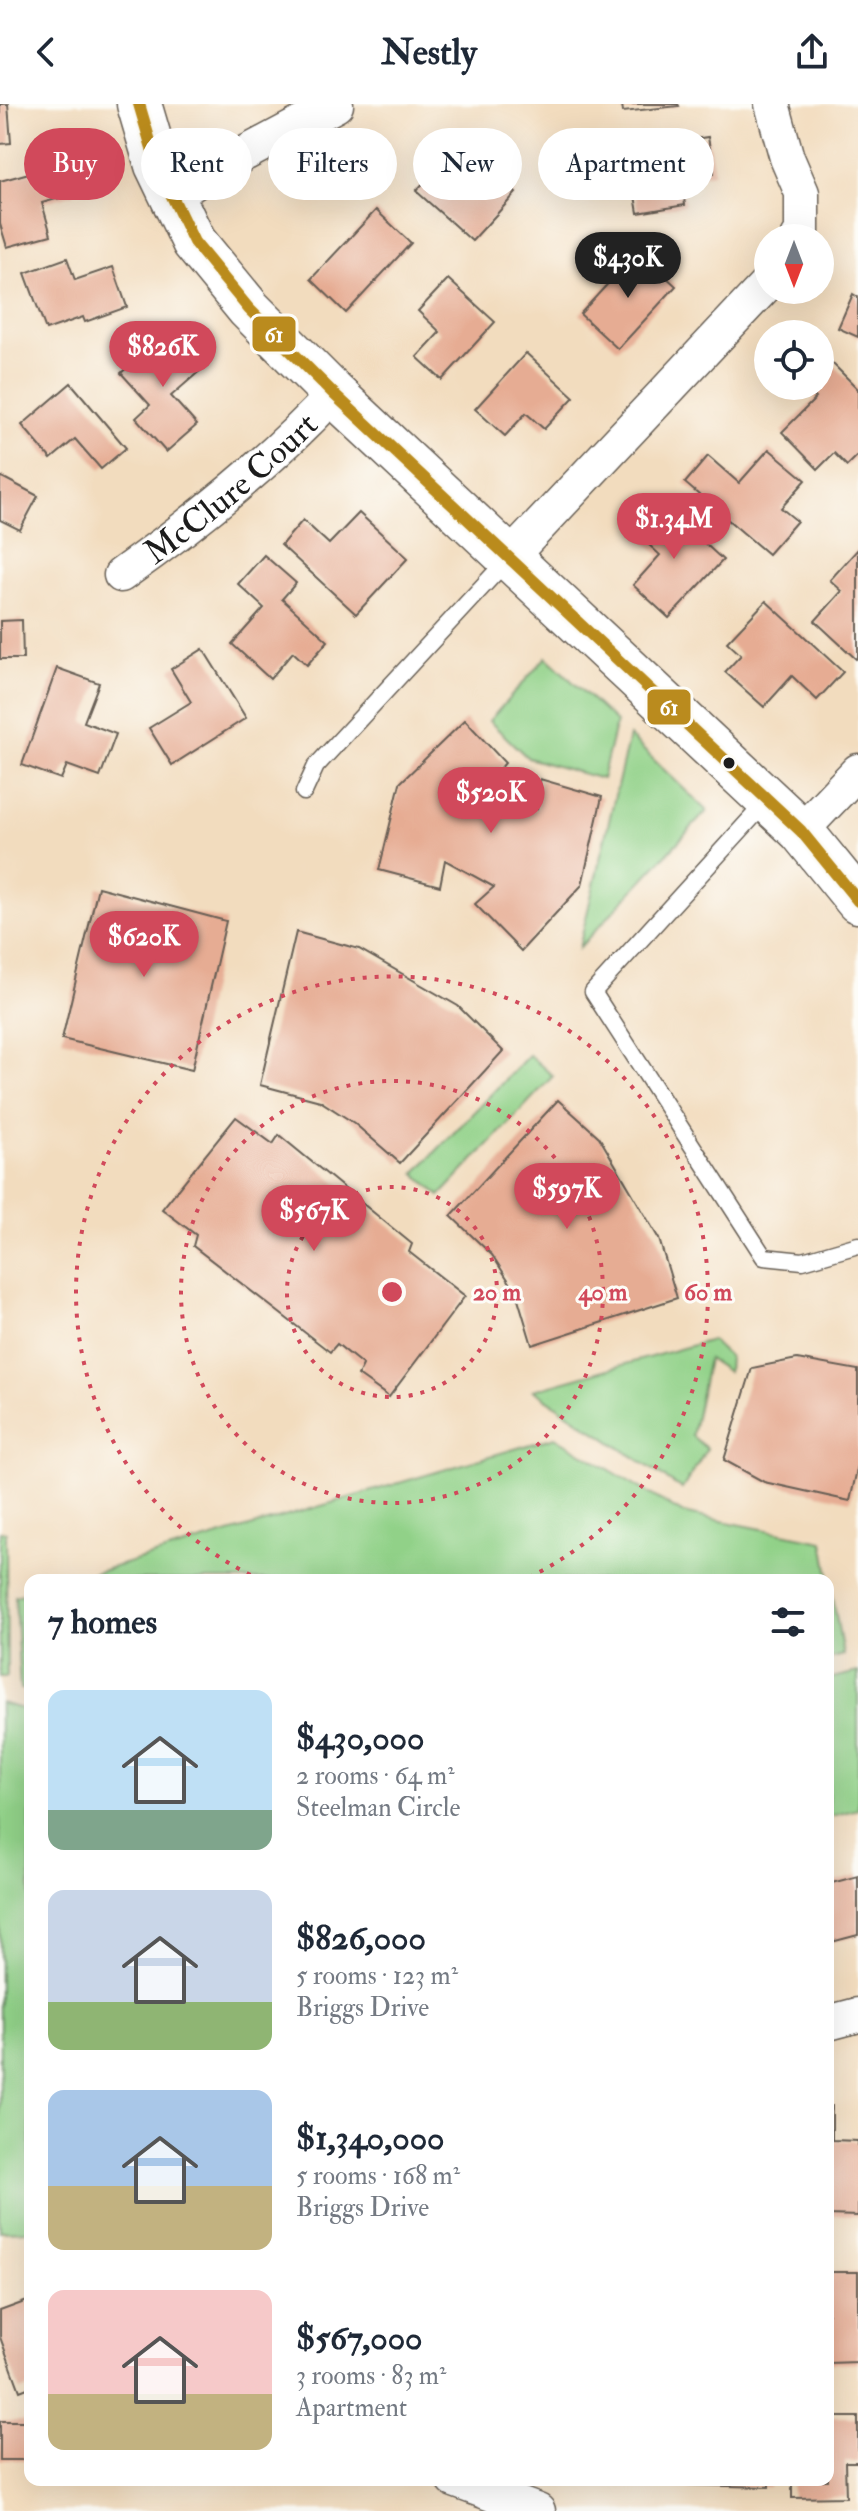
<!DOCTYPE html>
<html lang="en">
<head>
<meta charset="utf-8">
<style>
  :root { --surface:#fff; --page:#f2f2f3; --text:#1f2937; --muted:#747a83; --accent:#d1495b }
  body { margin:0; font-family:"IM FELL Double Pica",serif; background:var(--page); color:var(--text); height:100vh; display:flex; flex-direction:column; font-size:30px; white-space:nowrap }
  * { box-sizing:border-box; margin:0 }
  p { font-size:26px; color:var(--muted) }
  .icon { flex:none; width:44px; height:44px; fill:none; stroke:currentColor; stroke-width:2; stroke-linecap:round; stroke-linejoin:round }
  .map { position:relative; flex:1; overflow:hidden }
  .side { position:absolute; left:24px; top:1470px; width:810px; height:912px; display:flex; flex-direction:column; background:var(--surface); border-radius:16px; box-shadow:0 8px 32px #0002 }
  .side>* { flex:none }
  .guide { position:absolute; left:24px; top:24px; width:810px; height:72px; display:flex; gap:16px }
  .needle { width:52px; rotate:180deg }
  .buttons { position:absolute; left:754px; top:120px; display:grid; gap:16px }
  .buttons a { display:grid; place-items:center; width:80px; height:80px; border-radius:50%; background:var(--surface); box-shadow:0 8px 32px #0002; font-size:40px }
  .price { position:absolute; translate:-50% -68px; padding:0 18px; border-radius:28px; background:var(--accent); color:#fff; font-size:26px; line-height:52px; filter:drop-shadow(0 2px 4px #0008) }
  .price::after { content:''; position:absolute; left:50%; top:48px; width:24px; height:18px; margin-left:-12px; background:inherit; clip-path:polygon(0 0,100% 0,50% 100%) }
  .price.selected { background:#222; color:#fff }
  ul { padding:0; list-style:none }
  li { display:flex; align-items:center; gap:24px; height:200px; padding:0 24px }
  li span { display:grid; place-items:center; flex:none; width:224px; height:160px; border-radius:16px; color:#555 }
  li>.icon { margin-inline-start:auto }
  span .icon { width:96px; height:96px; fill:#fffc; stroke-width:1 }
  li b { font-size:34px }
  h2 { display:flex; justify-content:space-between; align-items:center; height:96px; padding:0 24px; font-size:34px }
  .pill { padding:0 28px; border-radius:36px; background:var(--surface); box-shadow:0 8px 32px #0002; font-size:28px; line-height:72px }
  .pill.selected { background:var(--accent); color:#fff }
  header { display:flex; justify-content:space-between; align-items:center; height:104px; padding:0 24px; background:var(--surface); font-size:36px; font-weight:700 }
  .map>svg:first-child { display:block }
  .green { fill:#91d188; stroke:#567652; stroke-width:2 }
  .building { fill:#e6ac93 }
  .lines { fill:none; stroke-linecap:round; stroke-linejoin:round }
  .lane-casing { stroke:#675f55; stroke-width:19 }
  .street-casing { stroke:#675f55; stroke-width:37 }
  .secondary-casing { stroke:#675f55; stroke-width:47 }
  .lane { stroke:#fff; stroke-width:16 }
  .street { stroke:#fff; stroke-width:34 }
  .secondary { stroke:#fff; stroke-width:44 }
  .bus-1-casing { stroke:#fdfcf7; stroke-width:18 }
  .bus-1 { stroke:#ba8b1e; stroke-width:12 }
  .ring { fill:none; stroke:#d1495b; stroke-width:4; stroke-dasharray:4 8 }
  .bus-dot { fill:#1c1c1c; stroke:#fdfcf7; stroke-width:3 }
  .labels { text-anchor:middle; stroke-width:6; stroke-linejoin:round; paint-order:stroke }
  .street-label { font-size:34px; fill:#1c1c1c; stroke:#fdfcf7 }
  .centre { fill:#d1495b; stroke:#fdfcf7; stroke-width:4 }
  .ring-label { font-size:24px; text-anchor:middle; font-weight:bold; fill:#d1495b; stroke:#fdfcf7; stroke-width:6; stroke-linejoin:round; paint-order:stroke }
  .line-badge { stroke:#fdfcf7; stroke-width:3 }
  .badge-label { font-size:22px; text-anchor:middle; font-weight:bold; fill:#fff }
</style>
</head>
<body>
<header><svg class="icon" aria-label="back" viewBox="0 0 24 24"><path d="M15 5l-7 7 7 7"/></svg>Nestly<svg class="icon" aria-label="share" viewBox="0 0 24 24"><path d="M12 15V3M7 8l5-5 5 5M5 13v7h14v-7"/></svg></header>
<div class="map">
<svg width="858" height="2407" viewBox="0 0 858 2407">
  <rect width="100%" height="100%" fill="#fdfcf7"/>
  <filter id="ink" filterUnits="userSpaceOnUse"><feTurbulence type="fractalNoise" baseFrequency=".0125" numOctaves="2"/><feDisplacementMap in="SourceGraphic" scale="16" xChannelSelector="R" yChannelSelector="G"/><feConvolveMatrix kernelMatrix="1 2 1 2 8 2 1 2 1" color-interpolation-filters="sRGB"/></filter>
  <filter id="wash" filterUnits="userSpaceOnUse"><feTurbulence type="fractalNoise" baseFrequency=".006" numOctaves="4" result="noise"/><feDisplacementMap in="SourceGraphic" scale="32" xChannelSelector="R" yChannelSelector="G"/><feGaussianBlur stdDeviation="1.8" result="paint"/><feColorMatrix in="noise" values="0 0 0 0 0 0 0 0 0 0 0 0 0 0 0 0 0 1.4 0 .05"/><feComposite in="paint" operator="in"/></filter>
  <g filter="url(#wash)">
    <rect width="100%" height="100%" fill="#f2dcbe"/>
    <g class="green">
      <polygon points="546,553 616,618 602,675 528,654 489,617"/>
      <polygon points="629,632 707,707 579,844"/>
      <polygon points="529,951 553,972 440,1092 415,1069"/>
      <polygon points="711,1236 729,1253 728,1268 708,1255 692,1332 707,1345 682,1385 533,1286"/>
      <polygon points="555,1333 682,1409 823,1437 843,1551 828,1555 828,1476 70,1476"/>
      <polygon points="0,1428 6,1428 7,1573 0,1573"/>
      <polygon points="30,1488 30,1587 20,1585 15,1492"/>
      <polygon points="858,1568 858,1705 828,1713 828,1575"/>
      <polygon points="0,1599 30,1607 30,2126 0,2127"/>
    </g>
    <g id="blocks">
      <g class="building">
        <polygon points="0,0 8,0 11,39 0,40"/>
        <polygon points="622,0 678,0 679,2 623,8"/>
        <polygon points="708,33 714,69 681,74 685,101 638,109 627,45"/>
        <polygon points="65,59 74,90 42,99 51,131 7,143 0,120 0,77"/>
        <polygon points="482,59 516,89 472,137 416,87 440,61 462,81"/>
        <polygon points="376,106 411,139 346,209 311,175"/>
        <polygon points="638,147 676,182 618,245 580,210"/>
        <polygon points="67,154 75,176 113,163 127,203 85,218 83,213 46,226 25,169"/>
        <polygon points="448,175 495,218 442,276 417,253 440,228 418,207"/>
        <polygon points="853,190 858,193 858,233 838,224"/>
        <polygon points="169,227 202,265 171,292 197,321 166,348 136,314 150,301 121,269"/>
        <polygon points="820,247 858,285 858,351 847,362 834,349 818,365 782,328 816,294 803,282 820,282"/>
        <polygon points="526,249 574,293 544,325 526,309 505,332 475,305"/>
        <polygon points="71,279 126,344 101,365 75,335 51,355 22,321"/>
        <polygon points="769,345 806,376 781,404 797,417 768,450 685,379 708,352 739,379"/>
        <polygon points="0,372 38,392 20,426 0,416"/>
        <polygon points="661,399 723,456 669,514 633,481 660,451 635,428"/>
        <polygon points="359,409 408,454 356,510 281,441 303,416 329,440"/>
        <polygon points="858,445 858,553 856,555 815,517 842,487 830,476"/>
        <polygon points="264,451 296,479 282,495 328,537 307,561 293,548 270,575 232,540 264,504 238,480"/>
        <polygon points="766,497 843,568 817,596 792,572 764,603 725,568 741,551 727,538"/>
        <polygon points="22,516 23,555 0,555 0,517"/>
        <polygon points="203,545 246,614 172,661 149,624 191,598 171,565"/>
        <polygon points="57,564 99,579 84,618 116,630 100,673 67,661 61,675 22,661"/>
        <polygon points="465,616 505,659 489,678 537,705 540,675 602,693 582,781 521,847 475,800 494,783 445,756 440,782 379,766 400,679"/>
        <polygon points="98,783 226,817 192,966 62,935"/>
        <polygon points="296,828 359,845 458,902 503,947 400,1059 354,1019 320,997 260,981"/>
        <polygon points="558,996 599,1033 659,1135 677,1194 532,1241 516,1188 492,1151 451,1112"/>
        <polygon points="236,1013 273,1040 279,1031 412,1140 409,1148 465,1192 389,1293 358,1271 363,1261 337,1240 330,1248 193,1142 196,1131 162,1105"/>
        <polygon points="797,1255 858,1266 858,1361 850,1397 764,1378 724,1356 752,1264"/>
        <polygon points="858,1772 858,1831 828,1839 828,1780"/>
        <polygon points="828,2002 832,2002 832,2036 858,2037 858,2112 828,2111"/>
        <polygon points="828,2168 858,2168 858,2258 828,2259"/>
        <polygon points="30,2196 30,2283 20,2287 0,2233 0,2207"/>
        <polygon points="828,2313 858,2313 858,2358 845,2358 846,2393 792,2394 792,2376 828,2376"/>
        <rect x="0" y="2317" width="30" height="39"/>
        <polygon points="685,2376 769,2376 769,2383 685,2381"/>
      </g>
    </g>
  </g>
  <g filter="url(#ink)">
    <use href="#blocks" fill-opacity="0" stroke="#675f55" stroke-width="2"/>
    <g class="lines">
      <defs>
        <g id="lane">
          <polyline points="304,688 316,662 508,455"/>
          <polyline points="767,697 593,888 764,1153 803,1157 858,1141"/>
        </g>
        <g id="street">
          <polyline points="772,0 787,54 802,89 802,128 798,134"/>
          <polyline points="172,93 214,66 336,1"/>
          <polyline points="509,454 768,179"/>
          <path id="s1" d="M121,471C197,417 270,359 334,290"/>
          <polyline points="801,727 858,667"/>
          <polyline points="828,1919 858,1911"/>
          <polyline points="454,2376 538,2407"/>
        </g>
        <polyline id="secondary" points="139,0 157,61 194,138 249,205 334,290 801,727 858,797"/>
      </defs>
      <use href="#lane" class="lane-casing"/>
      <use href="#street" class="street-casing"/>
      <use href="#secondary" class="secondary-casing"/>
      <use href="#lane" class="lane"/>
      <use href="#street" class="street"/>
      <use href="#secondary" class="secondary"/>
      <defs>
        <polyline id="bus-1" points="139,0 157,61 194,138 249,205 334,290 801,727 858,797"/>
      </defs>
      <use href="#bus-1" class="bus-1-casing"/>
      <use href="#bus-1" class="bus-1"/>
    </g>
  </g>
  <g class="ring">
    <circle cx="392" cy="1188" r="105"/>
    <circle cx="392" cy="1188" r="211"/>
    <path d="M261 1476A316 316 0 1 1 523 1476"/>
  </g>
  <circle class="bus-dot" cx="729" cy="659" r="7"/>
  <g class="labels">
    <g class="street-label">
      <text dy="12" stroke="none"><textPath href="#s1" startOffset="140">McClure Court</textPath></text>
    </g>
  </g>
  <circle cx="392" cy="1188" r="12" class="centre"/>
  <g class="ring-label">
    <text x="497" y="1196">20 m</text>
    <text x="603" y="1196">40 m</text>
    <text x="708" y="1196">60 m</text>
  </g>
  <g class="line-badge">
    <rect x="251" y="211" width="46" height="38" rx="8" fill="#ba8b1e"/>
    <rect x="646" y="584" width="46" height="38" rx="8" fill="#ba8b1e"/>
  </g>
  <g class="badge-label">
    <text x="274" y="238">61</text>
    <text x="669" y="611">61</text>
  </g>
</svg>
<div class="buttons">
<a><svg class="needle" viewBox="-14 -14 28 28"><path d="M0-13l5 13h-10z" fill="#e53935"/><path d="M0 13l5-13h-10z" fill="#747a83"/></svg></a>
<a><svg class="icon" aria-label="locate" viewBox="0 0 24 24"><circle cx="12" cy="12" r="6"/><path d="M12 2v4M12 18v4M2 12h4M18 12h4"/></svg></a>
</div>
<b class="price selected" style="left:628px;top:196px">$430K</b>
<b class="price" style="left:163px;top:285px">$826K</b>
<b class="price" style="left:674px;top:457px">$1.34M</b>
<b class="price" style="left:491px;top:731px">$520K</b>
<b class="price" style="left:144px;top:875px">$620K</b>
<b class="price" style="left:567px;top:1127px">$597K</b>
<b class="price" style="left:314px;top:1149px">$567K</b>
<div class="guide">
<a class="pill selected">Buy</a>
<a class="pill">Rent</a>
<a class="pill">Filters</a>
<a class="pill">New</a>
<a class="pill">Apartment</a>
</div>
<section class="side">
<h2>7 homes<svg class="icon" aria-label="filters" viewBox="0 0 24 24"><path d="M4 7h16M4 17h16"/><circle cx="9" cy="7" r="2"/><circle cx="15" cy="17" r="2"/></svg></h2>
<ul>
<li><span style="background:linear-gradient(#bfe0f5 75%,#7fa58c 0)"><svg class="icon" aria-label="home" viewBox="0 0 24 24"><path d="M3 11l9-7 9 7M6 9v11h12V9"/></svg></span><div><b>$430,000</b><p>2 rooms · 64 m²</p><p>Steelman Circle</p></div></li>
<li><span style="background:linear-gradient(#c9d6e8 70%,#8fb573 0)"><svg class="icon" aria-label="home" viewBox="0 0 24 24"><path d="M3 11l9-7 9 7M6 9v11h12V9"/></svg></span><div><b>$826,000</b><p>5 rooms · 123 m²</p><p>Briggs Drive</p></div></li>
<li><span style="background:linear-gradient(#a9c7e8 60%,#c2b280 0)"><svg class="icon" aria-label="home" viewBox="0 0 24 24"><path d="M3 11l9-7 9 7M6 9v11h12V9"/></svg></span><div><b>$1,340,000</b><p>5 rooms · 168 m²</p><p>Briggs Drive</p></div></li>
<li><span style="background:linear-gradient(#f6c9c9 65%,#c2b280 0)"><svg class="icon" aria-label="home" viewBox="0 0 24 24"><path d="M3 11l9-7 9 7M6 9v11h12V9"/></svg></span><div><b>$567,000</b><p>3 rooms · 83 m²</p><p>Apartment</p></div></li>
</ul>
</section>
</div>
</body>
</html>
